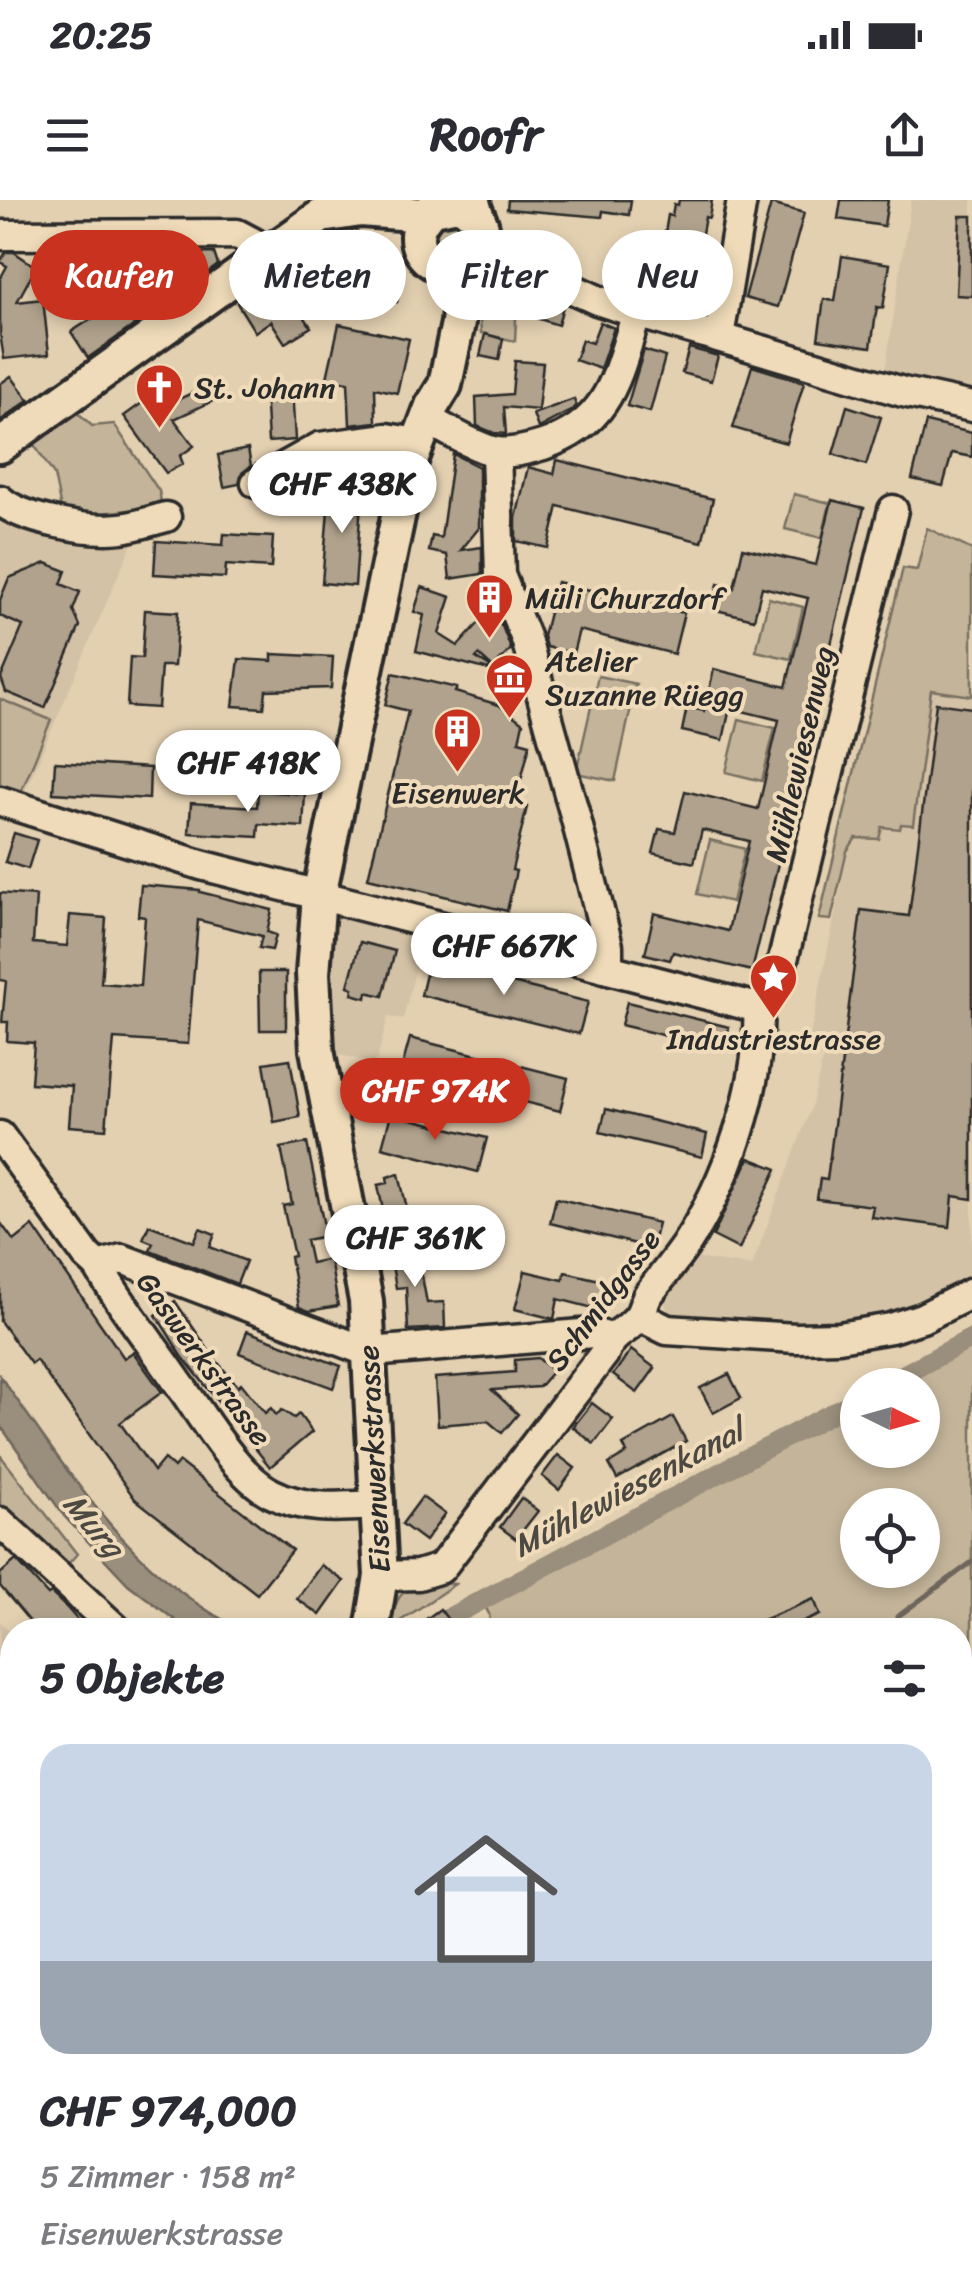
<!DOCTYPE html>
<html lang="de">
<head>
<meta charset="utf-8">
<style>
  :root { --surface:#fff; --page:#f2f2f3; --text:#2b2b33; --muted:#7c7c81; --line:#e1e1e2; --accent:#c8321e }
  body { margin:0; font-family:Sriracha,sans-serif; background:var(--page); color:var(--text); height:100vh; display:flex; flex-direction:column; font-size:38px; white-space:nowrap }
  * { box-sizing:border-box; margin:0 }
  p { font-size:32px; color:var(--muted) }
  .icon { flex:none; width:55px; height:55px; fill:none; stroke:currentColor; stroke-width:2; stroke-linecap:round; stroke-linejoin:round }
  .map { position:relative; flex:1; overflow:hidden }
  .sheet { position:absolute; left:0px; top:1418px; width:972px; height:672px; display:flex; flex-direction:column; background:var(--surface); border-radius:40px 40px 0 0; box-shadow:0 5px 15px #0003 }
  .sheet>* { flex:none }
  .banner { position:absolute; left:30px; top:30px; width:912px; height:90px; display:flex; gap:20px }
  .needle { width:65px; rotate:95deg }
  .buttons { position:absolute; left:840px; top:1168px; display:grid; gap:20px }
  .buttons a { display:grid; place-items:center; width:100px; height:100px; border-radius:50%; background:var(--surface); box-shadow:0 5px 15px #0003; font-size:50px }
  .price { position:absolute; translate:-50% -85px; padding:0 22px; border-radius:35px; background:#fff; color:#222; font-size:32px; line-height:65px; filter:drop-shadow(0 2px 5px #0008) }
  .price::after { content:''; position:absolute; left:50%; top:60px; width:30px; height:22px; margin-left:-15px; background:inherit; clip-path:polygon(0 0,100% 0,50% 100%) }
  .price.on { background:var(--accent); color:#fff }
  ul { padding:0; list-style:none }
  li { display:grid; align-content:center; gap:20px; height:530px; padding:0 40px }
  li+li { border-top:2px solid var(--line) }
  li span { display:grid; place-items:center; height:310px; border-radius:30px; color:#555 }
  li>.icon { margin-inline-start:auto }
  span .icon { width:180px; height:180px; fill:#fffc; stroke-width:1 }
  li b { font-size:42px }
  h2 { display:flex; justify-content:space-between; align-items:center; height:120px; padding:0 40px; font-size:42px }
  .pill { padding:0 35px; border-radius:45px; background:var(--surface); box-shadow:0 5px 15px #0003; font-size:35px; line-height:90px }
  .pill.on { background:var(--accent); color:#fff }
  .status { display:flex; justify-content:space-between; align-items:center; height:70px; padding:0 50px; background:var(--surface); direction:ltr }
  .status svg { height:28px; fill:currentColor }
  header { display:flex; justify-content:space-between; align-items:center; height:130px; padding:0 40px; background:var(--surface); font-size:45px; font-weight:700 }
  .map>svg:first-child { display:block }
  .built { fill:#d4c2a6 }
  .green { fill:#c4b59a; stroke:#787062; stroke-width:2.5; fill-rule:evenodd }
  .water { fill:#9a8e7b; stroke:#6e665b; stroke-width:2.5 }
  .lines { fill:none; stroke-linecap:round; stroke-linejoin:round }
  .stream { stroke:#6e665b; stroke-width:5 }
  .canal { stroke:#9a8e7b; stroke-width:20 }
  .building { fill:#b0a28c; stroke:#2b2b2b; stroke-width:2.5 }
  .minor-casing { stroke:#2b2b2b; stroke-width:35 }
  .major-casing { stroke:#2b2b2b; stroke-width:40 }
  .minor { stroke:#efdbb9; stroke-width:28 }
  .major { stroke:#efdbb9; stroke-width:32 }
  .rail { stroke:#2b2b2b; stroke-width:5; stroke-dasharray:15 8; stroke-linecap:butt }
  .labels { text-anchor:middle; stroke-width:8; stroke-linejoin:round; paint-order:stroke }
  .poi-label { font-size:30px; fill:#2b2b2b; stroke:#efdbb9; text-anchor:start }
  .street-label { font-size:30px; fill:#2b2b2b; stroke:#efdbb9 }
  .water-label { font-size:32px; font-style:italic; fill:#4c4943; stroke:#efdbb9 }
</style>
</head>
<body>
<div class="status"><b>20:25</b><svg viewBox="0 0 49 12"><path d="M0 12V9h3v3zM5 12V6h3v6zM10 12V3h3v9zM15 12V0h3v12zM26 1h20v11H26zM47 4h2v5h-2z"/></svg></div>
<header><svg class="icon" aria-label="menu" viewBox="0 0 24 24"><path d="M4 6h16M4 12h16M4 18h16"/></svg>Roofr<svg class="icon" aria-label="share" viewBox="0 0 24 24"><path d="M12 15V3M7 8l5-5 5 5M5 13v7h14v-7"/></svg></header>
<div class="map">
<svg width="972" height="2088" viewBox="0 0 972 2088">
  <rect width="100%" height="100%" fill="#e3d0b1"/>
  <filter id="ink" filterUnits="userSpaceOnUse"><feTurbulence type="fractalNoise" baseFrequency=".01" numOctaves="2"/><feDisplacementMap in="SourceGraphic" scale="20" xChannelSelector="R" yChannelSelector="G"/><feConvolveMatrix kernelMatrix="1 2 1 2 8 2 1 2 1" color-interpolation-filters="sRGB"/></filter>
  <g filter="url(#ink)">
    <g class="built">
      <polygon points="911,0 972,0 972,192 885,172"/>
      <polygon points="0,313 140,325 18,608 0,603"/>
      <polygon points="931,491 972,497 972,1076 907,1111 825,1130 669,1117 662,1092 688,1057 752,1066 811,908 825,850 810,836 848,652 857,638 880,640 882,628 900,630 902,625 914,626"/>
      <polygon points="342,717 424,737 403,819 388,817 377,860 372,863 333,853 329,765 332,723"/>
      <polygon points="0,1421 12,1434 12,1539 1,1552 12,1566 12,1686 0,1671"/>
      <polygon points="972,1538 972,1748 960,1743 960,1541"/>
      <polygon points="352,2078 442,2078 450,2088 362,2088"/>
    </g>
    <g class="green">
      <circle cx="450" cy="36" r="17"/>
      <path d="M502,87L513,88L517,93L513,112L516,119L515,141L481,133C479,112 478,94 502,87Z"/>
      <polygon points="75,210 92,226 114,224 159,291 161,301 137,309 68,317 62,314 54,275 31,240"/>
      <polygon points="794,294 830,303 822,338 785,329"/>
      <polygon points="927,328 972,350 972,496 931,490 913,625 901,624 900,629 882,627 879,639 856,638 847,651 831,720 819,719 903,368 917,370"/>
      <polygon points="769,398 803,407 791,459 756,451"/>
      <polygon points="598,476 636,484 615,581 576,573"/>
      <polygon points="0,499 51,520 21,592 0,584"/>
      <polygon points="739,519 775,528 762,581 726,572"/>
      <polygon points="710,640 745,649 732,702 697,694"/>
      <path d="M972,1137V1456L960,1457V1430H488L491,1428L489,1414L478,1393L501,1385L857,1202L858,1250H922V1185H891ZM858,1305H922V1370H858Z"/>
      <polygon points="0,1255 77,1354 57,1376 0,1322"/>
      <path d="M432,1382L455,1384L390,1428C397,1395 398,1389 432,1382Z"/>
    </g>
    <path class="water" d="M0,1176C70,1273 131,1376 242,1430H188L128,1384L64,1316L0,1225Z"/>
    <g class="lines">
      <polyline class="stream" points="897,1417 972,1362"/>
      <g class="canal">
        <polyline points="884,1185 972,1138"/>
        <polyline points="426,1430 858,1199"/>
      </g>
    </g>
    <g class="building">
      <polygon points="508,0 631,0 629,15 603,11 602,17 507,9"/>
      <polygon points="679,0 712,0 709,18 705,17 694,77 684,75 682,90 662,86 666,71 654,67 658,44 663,45 668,15 672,16 674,4 678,5"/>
      <polygon points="841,0 888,0 884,26 838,19"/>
      <polygon points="771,4 804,13 778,107 745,98"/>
      <polygon points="960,16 972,16 972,96 956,95"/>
      <polygon points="346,50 316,69 322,77 292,97 311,127 285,143 271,121 255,132 237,103 303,57"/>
      <polygon points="6,52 14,52 36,67 17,102 43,99 49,154 4,159 0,134 0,79 7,66 0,62"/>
      <polygon points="59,52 126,52 126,59 160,107 88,158 71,132 126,97 57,94"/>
      <polygon points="214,53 218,65 187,88 183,81 166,82 166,54"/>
      <polygon points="842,56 890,64 883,108 877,107 871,147 818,139 824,99 835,101"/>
      <polygon points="375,67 403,72 397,102 370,98"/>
      <polygon points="526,95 563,106 558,125 520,113"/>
      <polygon points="600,122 614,128 600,169 575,160 582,140 592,143"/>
      <polygon points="339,124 409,139 397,193 375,188 376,222 350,225 348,182 327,178"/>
      <polygon points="485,134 503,139 499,160 480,156"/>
      <polygon points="689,148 718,156 711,181 682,173"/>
      <polygon points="644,150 665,157 650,212 627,206"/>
      <polygon points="515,161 543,163 538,210 504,207 506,234 494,233 477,226 476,197 512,194"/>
      <polygon points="752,166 804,182 786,243 733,228"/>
      <polygon points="11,176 29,200 0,221 0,184"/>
      <polygon points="217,181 224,196 174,219 194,246 180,256 183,264 166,273 124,216 160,190 169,204"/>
      <polygon points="292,188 295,240 268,242 265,190"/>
      <polygon points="574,199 576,206 572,210 538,228 533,214"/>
      <polygon points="847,206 881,217 866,265 833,254"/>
      <polygon points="926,222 972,233 972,257 952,253 943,286 912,279"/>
      <polygon points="248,249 251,266 242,273 239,284 224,287 218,255"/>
      <polygon points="453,254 479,267 479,328 461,350 482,347 482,374 450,379 447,355 429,351 432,336 441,338"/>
      <polygon points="557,260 713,299 702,342 558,306 548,348 516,341 516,318 528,267 554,274"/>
      <polygon points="330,286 362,289 355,386 322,383"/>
      <polygon points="832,300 864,308 752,771 673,752 670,760 645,754 654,713 728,731 749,641 702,630 694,663 653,653 659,629 675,632 685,591 758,609 779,520 730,508 723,540 682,531 687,507 704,511 714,469 786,487 808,398 762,387 754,419 712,409 718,384 734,388 743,348 816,365"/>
      <polygon points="224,334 273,337 271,368 226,365 225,378 154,374 156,341 223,345"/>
      <polygon points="46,363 66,371 61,384 80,392 73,410 80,426 45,508 6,492 1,478 23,426 0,416 0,400 9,378"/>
      <polygon points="557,382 684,413 674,454 579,430 573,453 546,447 543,436"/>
      <polygon points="422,387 451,397 439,434 458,446 488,413 502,426 511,449 493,468 479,455 476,458 490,467 489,470 416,451 424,415 414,412"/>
      <polygon points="145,410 178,412 174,466 161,466 158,508 127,506 130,457 142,458"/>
      <polygon points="272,454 333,457 331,488 266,490 264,508 233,506 239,459 272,461"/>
      <polygon points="393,473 457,488 455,492 499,505 523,523 519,541 530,544 515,604 527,607 512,670 516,671 507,711 368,678 408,511 385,505"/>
      <polygon points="936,503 972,508 972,999 953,996 950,1027 871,1017 873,1006 817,999 820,979 827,980 861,710 909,716"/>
      <polygon points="55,562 150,568 149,599 53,593"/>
      <polygon points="258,591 305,594 303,627 259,624 258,637 189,633 191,603 257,607"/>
      <polygon points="14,633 37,640 28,669 5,662"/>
      <polygon points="141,685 200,690 200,692 272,710 267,732 276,735 272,750 259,748 262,736 198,720 188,844 114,839 106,929 69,926 72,886 31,883 34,843 7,841 8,822 2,822 6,781 0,780 0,693 36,696 33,743 67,746 70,715 106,718 101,783 140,786 145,717 138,716"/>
      <polygon points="360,742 395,751 383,796 367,792 366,798 352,794 353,788 348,786"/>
      <polygon points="429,762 588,802 579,834 421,795"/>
      <polygon points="259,772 286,772 286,830 260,830"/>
      <polygon points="627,802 729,827 724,850 621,825"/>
      <polygon points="410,838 568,878 560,911 401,871"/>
      <polygon points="290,859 300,917 274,922 264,863"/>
      <polygon points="606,909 707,934 702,957 600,932"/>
      <polygon points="391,914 487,938 478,972 382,947"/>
      <polygon points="307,943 326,1036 306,1040 311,1063 330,1059 338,1106 309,1111 299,1107 294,1078 290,1057 294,1056 283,1006 292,1004 281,948"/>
      <polygon points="749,958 777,969 739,1049 713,1036"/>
      <polygon points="399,974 408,1013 384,1015 378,985 388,983 387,977"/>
      <polygon points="556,998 658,1023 652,1048 550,1023"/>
      <polygon points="0,1022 14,1041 33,1026 124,1158 133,1152 162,1192 120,1223 154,1271 164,1259 174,1268 179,1262 292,1350 257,1394 135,1299 36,1160 31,1164 0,1121"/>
      <polygon points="149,1025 194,1042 200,1028 215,1034 210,1047 246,1061 237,1084 150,1050 153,1043 143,1039"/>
      <polygon points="416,1044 427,1103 444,1102 445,1128 408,1130 406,1087 396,1088 389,1048"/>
      <polygon points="525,1071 563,1080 565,1072 604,1081 597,1109 558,1099 554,1119 515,1109"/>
      <polygon points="175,1101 214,1158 238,1186 241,1183 265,1213 271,1208 276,1215 282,1210 294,1218 299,1214 312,1232 270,1267 182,1156 156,1115"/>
      <polygon points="247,1131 341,1166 333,1188 239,1153"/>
      <polygon points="631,1150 655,1168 637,1193 613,1175"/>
      <polygon points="538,1158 553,1171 539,1187 492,1190 518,1214 502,1233 488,1221 438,1225 435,1178 515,1172 515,1160"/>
      <polygon points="729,1174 741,1198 713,1213 700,1188"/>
      <polygon points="592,1203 613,1219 594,1244 573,1227"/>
      <polygon points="673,1217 686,1241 617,1279 609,1264 627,1253 623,1245"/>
      <polygon points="558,1255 575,1268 559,1290 542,1276"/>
      <polygon points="422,1297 445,1314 425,1341 402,1324"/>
      <polygon points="521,1298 538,1311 516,1339 500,1327"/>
      <polygon points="16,1360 48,1395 51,1393 67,1408 86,1430 37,1430 0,1386 0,1374"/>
      <polygon points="321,1365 344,1381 320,1415 297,1399"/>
      <polygon points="814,1399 820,1415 789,1428 738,1430"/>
      <polygon points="440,1409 451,1424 443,1430 411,1430"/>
    </g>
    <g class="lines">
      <defs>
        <g id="minor">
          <polyline points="0,35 237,34 254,43 268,56"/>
          <polyline points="476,58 538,73 597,100 637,113 903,192 972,207"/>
          <polyline points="719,137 742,0"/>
          <path d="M427,219C445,229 478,249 497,252C511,254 530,249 543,245C611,223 617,175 637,113"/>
          <polyline points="256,283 320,247 387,238 417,243"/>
          <path d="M0,300C22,320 91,332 121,328C136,326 151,321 166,317"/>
          <polyline points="0,601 201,665 608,769"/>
          <polyline points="758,808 778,780 893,310"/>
          <path d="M0,936L87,1056L98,1066C121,1106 151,1143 177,1181C202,1215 234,1273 271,1293C306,1311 340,1307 378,1305"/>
          <polyline points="98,1066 122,1059 358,1148 383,1151 593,1133 610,1138"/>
          <polyline points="639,1116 667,1130 796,1138 839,1137 891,1128 922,1118 972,1093"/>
          <polyline points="0,1322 117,1430"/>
          <path d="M381,1376L418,1375L441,1368L604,1154C613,1131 626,1133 639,1116C643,1110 644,1102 648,1095C660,1079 673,1063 685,1046C727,982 762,885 758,808L608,769V746L576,619L526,439L500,375L496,252"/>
          <polyline points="960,1541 972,1538"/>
          <polyline points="0,1880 5,1850"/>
          <polyline points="0,1913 12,1895"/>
          <polyline points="960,2010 972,2010"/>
          <polyline points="627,2088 628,2078"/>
        </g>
        <g id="major">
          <path d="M473,0C474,14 484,23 483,37C480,100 380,58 432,9L458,4L474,13"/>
          <polyline points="0,246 321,16 361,10 425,15"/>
          <polyline points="372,1430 381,1376 366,1101 317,850 313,773 319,695 408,269 432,206 445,185 458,123 463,67"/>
          <polyline points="0,1774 12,1788"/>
          <path d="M12,1812C0,1827 0,1844 12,1858"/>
          <polyline points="208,2078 213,2088"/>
        </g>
      </defs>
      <use href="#minor" class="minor-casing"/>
      <use href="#major" class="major-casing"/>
      <use href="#minor" class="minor"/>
      <use href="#major" class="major"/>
      <g class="rail">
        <polyline points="0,1607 12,1622"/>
        <polyline points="401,2078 409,2088"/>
      </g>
    </g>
  </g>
  <defs>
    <symbol id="church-pin" viewBox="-11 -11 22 30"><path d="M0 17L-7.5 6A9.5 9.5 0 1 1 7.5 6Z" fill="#c8321e" stroke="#efdbb9"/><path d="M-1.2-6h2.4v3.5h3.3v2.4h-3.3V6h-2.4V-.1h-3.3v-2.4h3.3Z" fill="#fff"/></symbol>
    <symbol id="building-pin" viewBox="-11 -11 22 30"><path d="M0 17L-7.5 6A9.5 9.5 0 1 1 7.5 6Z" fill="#c8321e" stroke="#efdbb9"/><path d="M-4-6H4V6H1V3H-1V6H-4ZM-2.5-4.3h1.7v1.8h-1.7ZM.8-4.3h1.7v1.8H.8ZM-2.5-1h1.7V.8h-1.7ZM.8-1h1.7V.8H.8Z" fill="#fff"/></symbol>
    <symbol id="museum-pin" viewBox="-11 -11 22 30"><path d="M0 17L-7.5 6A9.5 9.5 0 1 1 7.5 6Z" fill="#c8321e" stroke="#efdbb9"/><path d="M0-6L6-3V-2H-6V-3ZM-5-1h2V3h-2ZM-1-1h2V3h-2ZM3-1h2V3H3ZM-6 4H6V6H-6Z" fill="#fff"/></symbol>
    <symbol id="sight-pin" viewBox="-11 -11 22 30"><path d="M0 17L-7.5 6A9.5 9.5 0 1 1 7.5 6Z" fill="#c8321e" stroke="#efdbb9"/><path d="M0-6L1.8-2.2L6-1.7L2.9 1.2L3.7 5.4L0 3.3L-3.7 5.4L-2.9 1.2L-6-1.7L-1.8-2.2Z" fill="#fff"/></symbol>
  </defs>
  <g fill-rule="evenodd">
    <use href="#church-pin" x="132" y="160" width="55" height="75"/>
    <use href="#building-pin" x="462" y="370" width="55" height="75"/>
    <use href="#museum-pin" x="482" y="450" width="55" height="75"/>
    <use href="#building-pin" x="430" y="504" width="55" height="75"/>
    <use href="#sight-pin" x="746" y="750" width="55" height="75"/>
  </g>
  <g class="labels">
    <g class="poi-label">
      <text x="194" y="198">St. Johann</text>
      <text x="525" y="408">Müli Churzdorf</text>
      <text x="545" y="471">Atelier<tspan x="545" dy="34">Suzanne Rüegg</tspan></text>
      <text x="458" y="603" text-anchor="middle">Eisenwerk</text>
      <text x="774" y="849" text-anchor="middle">Industriestrasse</text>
    </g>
    <g class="street-label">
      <text transform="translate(800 554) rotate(-77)" y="10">Mühlewiesenweg</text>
      <text transform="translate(603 1100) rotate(-53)" y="10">Schmidgasse</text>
      <text transform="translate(204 1159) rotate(54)" y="10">Gaswerkstrasse</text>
      <text transform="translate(374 1259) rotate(-93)" y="10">Eisenwerkstrasse</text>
    </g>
    <g class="water-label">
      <text transform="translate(628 1288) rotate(-28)" y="11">Mühlewiesenkanal</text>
      <text transform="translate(94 1325) rotate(49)" y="11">Murg</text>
    </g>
  </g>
</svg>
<div class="buttons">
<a><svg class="needle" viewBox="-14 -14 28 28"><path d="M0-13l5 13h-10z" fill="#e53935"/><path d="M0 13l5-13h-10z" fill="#7c7c81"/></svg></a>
<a><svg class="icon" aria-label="locate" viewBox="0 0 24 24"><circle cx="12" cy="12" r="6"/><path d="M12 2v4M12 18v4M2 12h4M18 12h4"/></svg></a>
</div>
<b class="price" style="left:342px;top:336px">CHF 438K</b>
<b class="price" style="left:248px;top:615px">CHF 418K</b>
<b class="price" style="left:504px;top:798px">CHF 667K</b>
<b class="price on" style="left:435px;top:943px">CHF 974K</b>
<b class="price" style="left:415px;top:1090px">CHF 361K</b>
<div class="banner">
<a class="pill on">Kaufen</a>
<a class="pill">Mieten</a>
<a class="pill">Filter</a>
<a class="pill">Neu</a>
</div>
<section class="sheet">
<h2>5 Objekte<svg class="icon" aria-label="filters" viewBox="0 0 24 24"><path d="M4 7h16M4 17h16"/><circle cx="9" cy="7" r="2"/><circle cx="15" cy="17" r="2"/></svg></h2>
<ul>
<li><span style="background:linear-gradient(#c9d6e8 70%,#9aa5b1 0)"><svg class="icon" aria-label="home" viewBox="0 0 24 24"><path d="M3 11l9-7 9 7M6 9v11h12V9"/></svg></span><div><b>CHF 974,000</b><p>5 Zimmer · 158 m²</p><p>Eisenwerkstrasse</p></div></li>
</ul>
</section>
</div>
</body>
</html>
